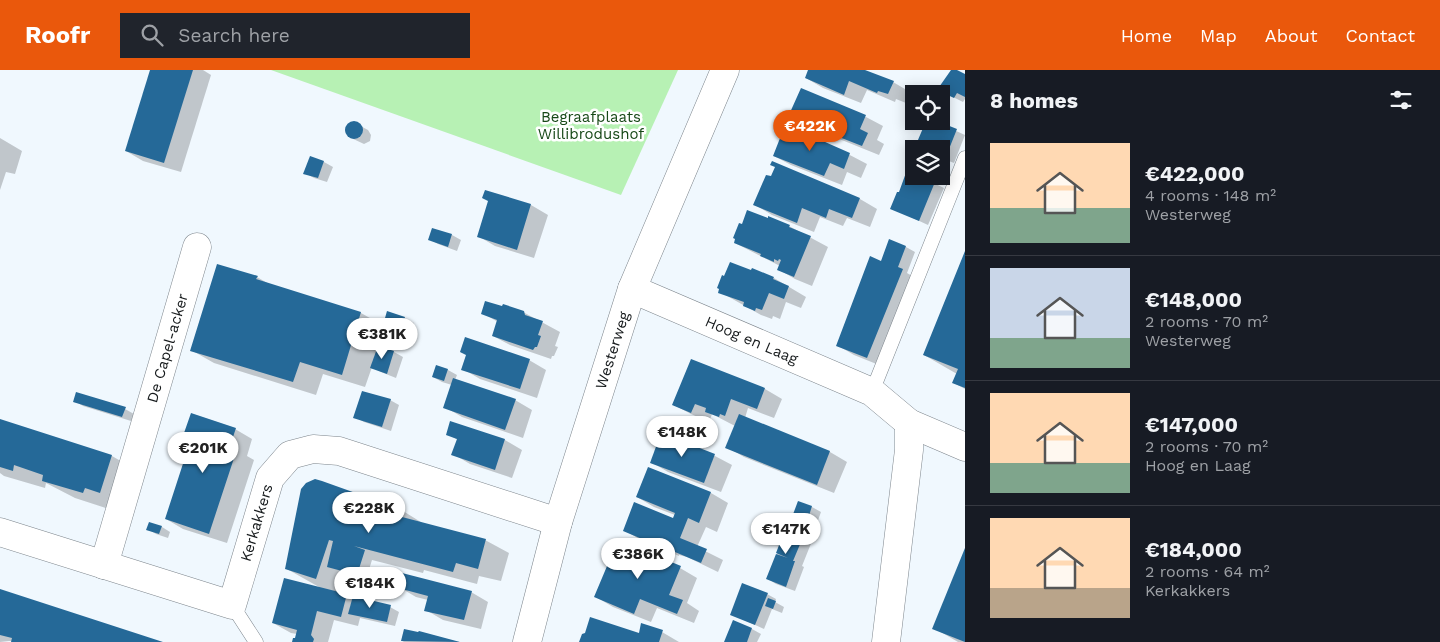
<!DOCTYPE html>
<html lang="en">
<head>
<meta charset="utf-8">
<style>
  :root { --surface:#171b24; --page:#20242c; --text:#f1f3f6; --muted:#9ea1a6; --line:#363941; --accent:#ea580c }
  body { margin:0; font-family:"Work Sans",sans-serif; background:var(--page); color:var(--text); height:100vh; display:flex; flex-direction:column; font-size:19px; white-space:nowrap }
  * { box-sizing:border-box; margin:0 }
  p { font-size:16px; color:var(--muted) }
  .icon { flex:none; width:28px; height:28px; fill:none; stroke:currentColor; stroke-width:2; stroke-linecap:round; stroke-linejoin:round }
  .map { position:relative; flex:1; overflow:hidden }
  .side { display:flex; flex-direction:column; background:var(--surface); width:475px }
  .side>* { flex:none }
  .buttons { position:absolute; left:905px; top:15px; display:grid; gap:10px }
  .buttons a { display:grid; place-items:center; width:45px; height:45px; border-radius:0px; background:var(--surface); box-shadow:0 2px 12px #0003; font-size:25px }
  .price { position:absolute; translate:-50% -42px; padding:0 11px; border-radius:18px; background:#fff; color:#222; font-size:16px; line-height:32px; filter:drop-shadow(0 1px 2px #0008) }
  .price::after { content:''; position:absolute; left:50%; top:30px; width:15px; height:11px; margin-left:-8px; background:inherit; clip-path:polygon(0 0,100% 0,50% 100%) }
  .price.current { background:var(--accent); color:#fff }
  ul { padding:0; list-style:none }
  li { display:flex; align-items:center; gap:15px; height:125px; padding:0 25px }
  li+li { border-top:1px solid var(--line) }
  li span { display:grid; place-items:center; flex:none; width:140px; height:100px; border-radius:0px; color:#555 }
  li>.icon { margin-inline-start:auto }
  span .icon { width:60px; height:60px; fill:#fffc; stroke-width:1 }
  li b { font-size:21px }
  h2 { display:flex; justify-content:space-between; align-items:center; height:60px; padding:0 25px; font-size:21px }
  header { display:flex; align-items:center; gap:30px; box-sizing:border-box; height:70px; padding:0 25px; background:var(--accent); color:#fff }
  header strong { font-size:24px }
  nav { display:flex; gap:28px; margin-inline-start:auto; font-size:18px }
  .search { width:350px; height:45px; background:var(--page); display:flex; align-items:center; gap:12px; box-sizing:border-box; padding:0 18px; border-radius:0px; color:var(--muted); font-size:19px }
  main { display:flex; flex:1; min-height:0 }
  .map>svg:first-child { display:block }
  .green { fill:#b7f1b4 }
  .shadow { fill:#0003 }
  .building { fill:#256998 }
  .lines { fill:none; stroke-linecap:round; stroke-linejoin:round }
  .lane-casing { stroke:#7d858c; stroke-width:15 }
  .street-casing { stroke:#7d858c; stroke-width:29 }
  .lane { stroke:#fff; stroke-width:14 }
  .street { stroke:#fff; stroke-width:28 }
  .labels { text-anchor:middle; stroke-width:5; stroke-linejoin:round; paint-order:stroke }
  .park-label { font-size:15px; fill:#174817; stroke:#fff }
  .street-label { font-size:15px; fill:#161a1c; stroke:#fff }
</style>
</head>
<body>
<header>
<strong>Roofr</strong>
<div class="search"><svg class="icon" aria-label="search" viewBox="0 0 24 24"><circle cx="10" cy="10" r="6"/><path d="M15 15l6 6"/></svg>Search here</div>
<nav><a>Home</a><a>Map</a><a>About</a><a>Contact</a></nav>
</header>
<main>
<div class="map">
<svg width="965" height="572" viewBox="0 0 965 572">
  <rect width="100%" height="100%" fill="#f0f8fe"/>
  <polygon class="green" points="271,0 678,0 621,125"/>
  <g class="shadow">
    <polygon points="151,0 203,0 211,5 181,102 143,91 126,81"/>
    <polygon points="809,0 863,0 893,12 910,22 906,33 896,29 895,32 867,20 861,33 823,18 806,8"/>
    <polygon points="953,0 965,5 965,29 963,32 947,24"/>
    <polygon points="801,20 866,47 883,56 877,70 884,74 879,85 807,56 790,46"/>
    <polygon points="934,51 965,65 954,93 941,88 941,79"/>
    <polygon points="353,52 368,60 371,65 370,71 364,74 349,67 345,61 347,55"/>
    <polygon points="806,65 825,72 867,94 861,108 847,102 842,115 791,95 774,86 805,67"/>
    <polygon points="0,68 22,81 15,104 6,102 0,120"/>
    <polygon points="311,87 324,92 333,97 327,112 314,108 305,103"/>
    <polygon points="914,106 919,106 944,118 928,155 891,138 899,124"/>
    <polygon points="486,121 531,135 548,145 534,188 495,176 478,166 489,131"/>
    <polygon points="860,129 877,139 870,157 847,148 843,156 820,147 814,162 772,145 755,135"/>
    <polygon points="768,150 789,156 828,177 812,216 795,209 778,199 780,196 735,173"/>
    <polygon points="433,159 452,165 461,170 457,181 438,174 429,169"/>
    <polygon points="890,171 906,177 915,182 907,203 919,210 884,297 854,285 837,275 882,192"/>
    <polygon points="965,184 965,319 954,313 957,304 924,285"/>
    <polygon points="752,199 774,208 806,227 801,238 786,232 780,249 773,246 772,249 761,245 720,222"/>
    <polygon points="257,207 269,214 361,243 384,256 388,243 405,248 414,253 405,279 390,273 381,268 378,277 394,282 403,287 396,308 381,302 372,297 365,317 323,304 316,325 214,293 191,280"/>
    <polygon points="523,242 560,262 555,276 558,277 554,286 552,286 551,289 510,275 493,266 498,252 482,243"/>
    <polygon points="529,290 546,300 537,328 480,309 463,299"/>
    <polygon points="692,290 765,319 782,329 774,348 748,338 745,348 830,382 847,392 834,423 744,387 727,377 735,356 712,344 709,352 691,344 674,335"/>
    <polygon points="437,297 448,300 457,305 455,310 515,330 532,340 523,368 462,347 445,337 452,315 442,312 433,307"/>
    <polygon points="390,330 399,335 391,361 364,352 355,347"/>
    <polygon points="75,331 125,339 134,344 131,351 83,336"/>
    <polygon points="0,350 112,386 143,404 115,441 75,428 46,413 45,418 4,406 0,403"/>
    <polygon points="451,352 505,370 522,380 512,408 470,394 453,384 458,370 447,364"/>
    <polygon points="235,359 252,369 247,386 254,390 227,473 183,459 166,449 193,367 185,362"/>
    <polygon points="662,365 715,386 732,395 721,422 668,402 651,392"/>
    <polygon points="649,398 711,423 728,433 717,462 706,457 697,477 723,490 718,502 687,487 679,485 679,486 641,470 624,460 673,450 675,445 654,437 637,427"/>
    <polygon points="322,412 403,441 424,454 485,470 509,483 501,511 479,506 477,514 424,500 423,503 372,490 366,509 354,506 348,526 353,529 390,537 399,542 395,556 360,548 358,556 334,550 328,572 293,572 295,570 297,564 291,563 273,553 319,517 287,499"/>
    <polygon points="798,432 812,437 821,442 816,456 803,451 794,446"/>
    <polygon points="788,454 814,466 802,496 804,497 795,521 776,514 768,509"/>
    <polygon points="162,457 170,462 168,468 156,464 148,459"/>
    <polygon points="965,481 965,572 958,572 934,558"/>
    <polygon points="680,498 697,508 687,533 699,541 694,553 657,538 651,552 613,537 596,527"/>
    <polygon points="399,517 471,522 488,532 481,559 443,550 426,540 428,530 416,527"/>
    <polygon points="0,520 160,572 9,571 0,572"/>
    <polygon points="767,524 776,529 775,532 784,537 782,543 772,539 764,559 731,544"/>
    <polygon points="734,552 752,559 761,564 757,572 726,572"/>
    <polygon points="420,562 458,572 404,572 402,571"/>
    <polygon points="662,562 679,572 580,572 639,564"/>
  </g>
  <g class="building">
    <polygon points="150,0 193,0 164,93 125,81"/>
    <polygon points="808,0 865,0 894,11 888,24 878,21 877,23 849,11 844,25 805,8"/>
    <polygon points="951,0 957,0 965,4 965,27 957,23 954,28 937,20"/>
    <polygon points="801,18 866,45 860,59 868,63 862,76 788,47"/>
    <circle cx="354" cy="60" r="9"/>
    <polygon points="926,51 937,51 957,59 945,89 941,87 941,79 920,79 915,77"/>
    <polygon points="784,58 805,66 806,63 826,70 825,72 850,83 844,99 830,93 824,106 773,86"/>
    <polygon points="310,86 324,91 318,108 303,104"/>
    <polygon points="772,91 860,128 852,148 829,139 826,148 802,138 797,153 753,135 766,105 771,106 775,97 770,95"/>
    <polygon points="907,100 914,103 914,106 922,106 935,112 919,151 890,139 897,122 899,122"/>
    <polygon points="485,120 531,134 517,180 477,167 488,131 482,128"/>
    <polygon points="747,140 768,148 768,146 790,155 789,157 811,166 794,207 777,200 781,190 779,189 778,191 774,189 774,192 760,186 761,184 734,173 735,169 733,168 739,153 742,154"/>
    <polygon points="432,158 452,164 448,177 428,170"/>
    <polygon points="889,169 906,176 898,197 903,199 867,288 836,276 870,186 881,191"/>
    <polygon points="965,181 965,318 952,313 958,299 923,285"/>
    <polygon points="730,192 751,200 752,198 774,207 773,209 789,216 784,229 769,223 762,240 756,238 755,241 743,236 744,232 718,223 719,219 717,218 722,205 724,206"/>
    <polygon points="217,194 258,206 256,209 361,242 342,305 300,292 293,312 190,281"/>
    <polygon points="485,231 502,236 503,234 524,241 525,245 543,251 538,265 541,266 537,277 535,277 533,280 492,266 497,250 481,244"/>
    <polygon points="387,241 405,247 396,275 379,269"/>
    <polygon points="465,267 530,289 520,319 461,300 466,285 460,282"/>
    <polygon points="378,276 394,281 387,304 370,298"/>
    <polygon points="691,289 765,318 757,339 731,329 725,346 720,344 719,347 705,342 706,338 695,334 691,343 672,335"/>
    <polygon points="436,295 448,299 444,311 432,307"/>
    <polygon points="453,308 516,329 505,360 443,338"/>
    <polygon points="362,321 391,329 382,357 353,348"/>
    <polygon points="76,322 126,337 122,347 73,332"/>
    <polygon points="191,343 236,358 230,376 237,379 209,464 165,449 192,366 184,363"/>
    <polygon points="739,344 830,381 817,415 725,378"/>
    <polygon points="0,349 112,385 100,423 85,418 83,423 42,411 43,405 14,395 13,401 0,397"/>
    <polygon points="450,351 505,369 495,400 451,385 457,369 446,365"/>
    <polygon points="661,363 715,384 704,413 650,393"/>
    <polygon points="648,397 711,422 699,453 688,448 680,468 707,479 701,493 675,482 675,481 662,476 661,477 623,461 634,432 673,448 675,443 636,427"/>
    <polygon points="315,409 322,411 403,440 402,447 486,469 478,499 456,493 453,502 354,476 365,480 357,505 327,497 333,471 329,470 316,509 285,499 301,419 306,413"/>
    <polygon points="798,431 812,436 807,452 792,447"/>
    <polygon points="149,452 162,456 159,464 146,460"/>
    <polygon points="788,452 806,460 793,491 795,491 786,517 766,509 776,484 788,488 776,483"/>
    <polygon points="618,470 681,496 669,525 683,530 677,544 640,529 634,544 594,527"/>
    <polygon points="965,478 965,572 932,559"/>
    <polygon points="402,503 472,521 464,550 424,541 428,526 398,518"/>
    <polygon points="284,508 347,524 341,547 317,541 311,565 314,569 313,572 292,572 293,568 295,568 297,560 272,553"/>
    <polygon points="742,513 768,523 755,555 730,545"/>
    <polygon points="0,519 163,572 11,572 12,568 0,565"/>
    <polygon points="353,526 391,535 387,552 348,544"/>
    <polygon points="768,528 776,531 773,539 765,536"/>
    <polygon points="590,547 639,563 641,553 663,560 659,572 579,572 582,564 585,563"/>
    <polygon points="733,550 752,558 747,572 724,572"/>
    <polygon points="404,559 418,562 419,561 460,572 401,571"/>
  </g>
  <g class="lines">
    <defs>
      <g id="lane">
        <polyline points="872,322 965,88"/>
        <polyline points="232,535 256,572"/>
      </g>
      <g id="street">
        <path id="s1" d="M632,219L872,322L909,353L965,377"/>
        <path id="s2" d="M0,462L232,535L270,408L290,385L313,379L339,381L558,452"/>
        <path id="s3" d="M104,495L197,177"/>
        <path id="s4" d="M527,572L558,452L632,219L725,0"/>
        <polyline points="886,572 909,380 909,353"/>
      </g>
    </defs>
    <use href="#lane" class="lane-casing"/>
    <use href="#street" class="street-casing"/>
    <use href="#lane" class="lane"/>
    <use href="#street" class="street"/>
  </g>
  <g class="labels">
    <g class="park-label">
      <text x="591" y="52">Begraafplaats<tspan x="591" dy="17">Willibrodushof</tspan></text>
    </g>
    <g class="street-label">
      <text dy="5" stroke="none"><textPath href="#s1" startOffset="130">Hoog en Laag</textPath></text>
      <text dy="5" stroke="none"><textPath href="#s3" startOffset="226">De Capel-acker</textPath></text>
      <text dy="5" stroke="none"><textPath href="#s4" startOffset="304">Westerweg</textPath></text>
      <text dy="5" stroke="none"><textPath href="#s2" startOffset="329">Kerkakkers</textPath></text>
    </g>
  </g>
</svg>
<div class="buttons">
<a><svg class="icon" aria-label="locate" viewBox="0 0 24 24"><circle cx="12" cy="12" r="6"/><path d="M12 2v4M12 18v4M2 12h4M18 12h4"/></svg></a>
<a><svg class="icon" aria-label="layers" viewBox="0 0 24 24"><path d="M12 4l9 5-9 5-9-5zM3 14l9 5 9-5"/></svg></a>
</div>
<b class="price current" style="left:810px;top:82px">€422K</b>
<b class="price" style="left:382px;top:290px">€381K</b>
<b class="price" style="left:682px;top:388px">€148K</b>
<b class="price" style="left:203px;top:404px">€201K</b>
<b class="price" style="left:369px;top:464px">€228K</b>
<b class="price" style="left:786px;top:485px">€147K</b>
<b class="price" style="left:638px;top:510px">€386K</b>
<b class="price" style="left:370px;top:539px">€184K</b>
</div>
<section class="side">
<h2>8 homes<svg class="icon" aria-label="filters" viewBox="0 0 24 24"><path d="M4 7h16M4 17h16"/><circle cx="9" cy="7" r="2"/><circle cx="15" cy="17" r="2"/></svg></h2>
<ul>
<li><span style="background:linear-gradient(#ffd9b3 65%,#7fa58c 0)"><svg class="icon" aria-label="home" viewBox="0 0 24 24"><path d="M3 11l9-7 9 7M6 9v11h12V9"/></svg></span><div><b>€422,000</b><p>4 rooms · 148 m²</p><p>Westerweg</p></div></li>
<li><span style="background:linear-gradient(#c9d6e8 70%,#7fa58c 0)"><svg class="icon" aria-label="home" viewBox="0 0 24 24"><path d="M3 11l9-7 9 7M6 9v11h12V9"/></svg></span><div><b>€148,000</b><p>2 rooms · 70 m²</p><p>Westerweg</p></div></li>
<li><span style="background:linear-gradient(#ffd9b3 70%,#7fa58c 0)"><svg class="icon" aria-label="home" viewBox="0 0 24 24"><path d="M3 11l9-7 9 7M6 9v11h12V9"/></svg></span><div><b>€147,000</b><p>2 rooms · 70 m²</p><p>Hoog en Laag</p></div></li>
<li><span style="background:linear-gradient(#ffd9b3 70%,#b9a48a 0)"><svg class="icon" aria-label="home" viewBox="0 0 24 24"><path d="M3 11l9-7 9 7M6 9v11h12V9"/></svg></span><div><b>€184,000</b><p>2 rooms · 64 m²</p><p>Kerkakkers</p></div></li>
</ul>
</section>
</main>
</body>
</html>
